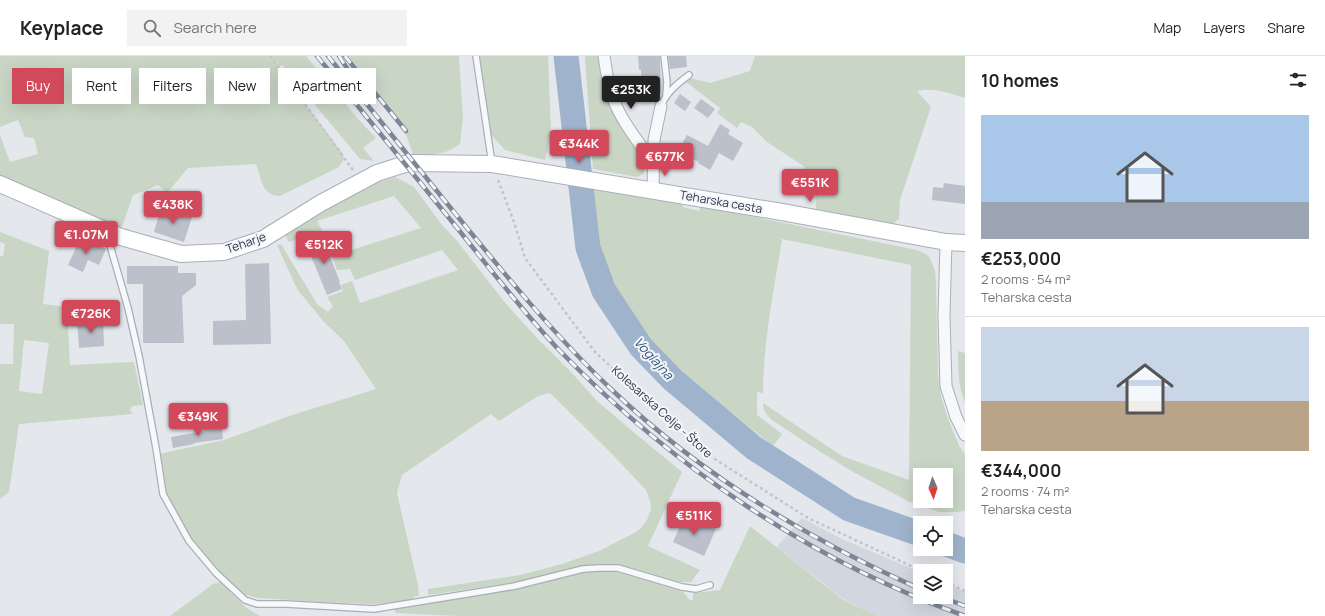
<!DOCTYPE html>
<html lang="en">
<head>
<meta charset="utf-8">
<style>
  :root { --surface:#fff; --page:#f2f2f2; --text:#222; --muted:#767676; --line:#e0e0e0; --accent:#d1495b }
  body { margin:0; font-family:Manrope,sans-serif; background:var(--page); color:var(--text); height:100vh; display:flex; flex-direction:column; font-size:15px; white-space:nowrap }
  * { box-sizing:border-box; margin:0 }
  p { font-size:13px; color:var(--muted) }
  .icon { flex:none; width:22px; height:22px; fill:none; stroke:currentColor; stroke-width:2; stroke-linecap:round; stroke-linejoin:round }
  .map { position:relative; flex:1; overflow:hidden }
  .side { display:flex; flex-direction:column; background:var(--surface); width:360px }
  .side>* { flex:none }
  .hud { position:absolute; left:12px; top:12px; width:380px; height:36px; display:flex; gap:8px }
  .needle { width:26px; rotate:177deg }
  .fabs { position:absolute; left:913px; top:412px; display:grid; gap:8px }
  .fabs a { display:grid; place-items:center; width:40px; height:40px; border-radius:0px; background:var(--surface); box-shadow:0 4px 16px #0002; font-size:20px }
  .price { position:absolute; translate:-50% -34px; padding:0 9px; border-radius:4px; background:var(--accent); color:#fff; font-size:13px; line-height:26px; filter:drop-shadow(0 1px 2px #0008) }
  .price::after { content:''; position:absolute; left:50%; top:24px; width:12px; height:9px; margin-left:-6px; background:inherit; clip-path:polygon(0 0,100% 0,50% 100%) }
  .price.active { background:#222; color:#fff }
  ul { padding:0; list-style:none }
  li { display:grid; align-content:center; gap:8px; height:212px; padding:0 16px }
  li+li { border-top:1px solid var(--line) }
  li span { display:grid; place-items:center; height:124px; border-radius:0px; color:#555 }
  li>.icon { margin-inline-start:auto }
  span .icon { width:72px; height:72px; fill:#fffc; stroke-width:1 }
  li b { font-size:17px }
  h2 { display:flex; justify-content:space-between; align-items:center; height:48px; padding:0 16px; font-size:17px }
  .chip { padding:0 14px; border-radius:0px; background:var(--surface); box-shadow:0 4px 16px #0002; font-size:14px; line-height:36px }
  .chip.active { background:var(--accent); color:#fff }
  header { display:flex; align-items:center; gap:24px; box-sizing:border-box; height:56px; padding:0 20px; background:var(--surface); border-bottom:1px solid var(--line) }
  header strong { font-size:19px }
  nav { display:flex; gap:22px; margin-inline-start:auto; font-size:14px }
  .search { width:280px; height:36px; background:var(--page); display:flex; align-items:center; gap:10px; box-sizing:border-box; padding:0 14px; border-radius:0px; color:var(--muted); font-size:15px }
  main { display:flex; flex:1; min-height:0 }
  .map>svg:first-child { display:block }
  .built { fill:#d2d6de }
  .green { fill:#c9d6c5; fill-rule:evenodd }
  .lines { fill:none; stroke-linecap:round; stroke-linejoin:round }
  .river { stroke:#9fb4cc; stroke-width:25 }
  .building { fill:#bbc0ca }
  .lane-casing { stroke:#a9aeb7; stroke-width:8 }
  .street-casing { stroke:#a9aeb7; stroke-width:13 }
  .secondary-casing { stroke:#a9aeb7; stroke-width:18 }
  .path { stroke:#c2c5cb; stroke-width:2.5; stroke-dasharray:3 3; stroke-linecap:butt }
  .lane { stroke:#f7f8fa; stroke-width:5.5 }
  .street { stroke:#f7f8fa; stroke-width:11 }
  .secondary { stroke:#fff; stroke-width:16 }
  .rail-casing { stroke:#7d8696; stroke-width:4.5 }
  .rail { stroke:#f4f6f9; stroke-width:3; stroke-dasharray:9; stroke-linecap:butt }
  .labels { text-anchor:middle; stroke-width:4; stroke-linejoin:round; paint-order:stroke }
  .street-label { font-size:12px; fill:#2b3445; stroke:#f4f6f9 }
  .water-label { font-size:13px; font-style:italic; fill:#34527a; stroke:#f4f6f9 }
</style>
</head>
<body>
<header>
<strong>Keyplace</strong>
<div class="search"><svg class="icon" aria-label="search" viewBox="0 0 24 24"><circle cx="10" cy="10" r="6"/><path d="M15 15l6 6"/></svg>Search here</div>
<nav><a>Map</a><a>Layers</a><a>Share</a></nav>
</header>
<main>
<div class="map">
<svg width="965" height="560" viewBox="0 0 965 560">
  <rect width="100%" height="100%" fill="#e4e7ec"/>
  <polygon class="built" points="802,462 842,483 920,516 920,541 946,541 946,527 965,536 965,560 873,560 874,559 842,542 777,491"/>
  <g class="green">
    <path d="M0,0H306L358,63L376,82L363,92L374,105L360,103L282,9L278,12L343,98L344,103L339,111L280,140C262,140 261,122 256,108L188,112L167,137L158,129L133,139L122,171L93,161L0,121V79L10,106L38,98L34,82L25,81L18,64L0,71Z"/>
    <path d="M349,0H459L463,61L460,88C444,100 432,98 413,98L403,70Z"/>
    <polygon points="480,0 548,0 551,77 545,104 505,94 493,81 484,67 482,58"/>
    <polygon points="585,0 601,0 620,66 646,112 643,118 637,121 593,113"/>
    <path d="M755,0H965V42C949,37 934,31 917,35L931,51L900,144L899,163L892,168L816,153L815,128L804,118L805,111L767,86L752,71L741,66L737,72L717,57L720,52L685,25L690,22L710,27L750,15Z"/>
    <polygon points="395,121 414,131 442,169 457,185 507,249 536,281 571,316 597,345 637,379 682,416 648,490 700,514 691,526 675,526 618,510 598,508 567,513 521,525 490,530 428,539 428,533 520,519 562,508 599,495 634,477 640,473 647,464 651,453 650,445 646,434 612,398 550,337 538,340 499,365 491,358 402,419 397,437 418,529 419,540 415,540 411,545 373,548 321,546 258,542 246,539 234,530 222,519 197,491 181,468 170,446 164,429 159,398 224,384 289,360 376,333 344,285 324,266 297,233 277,189 281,188 317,248 328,256 333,250 327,241 343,235 341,229 352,225 360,247 458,214 442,194 355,224 350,213 337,214 332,200 421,172 394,140 317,165 322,174 289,186 285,179 288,172 373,128"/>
    <path d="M592,134L637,138L682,147L683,151L699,155L701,150L917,194L926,198L930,202L935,215L936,227L938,319L941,340L947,360L959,390L965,398V455L956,456H939L908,445L855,417L819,395L772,364C767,359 763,355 763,347L842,400L909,424L911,209L782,183C774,234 763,286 763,338L757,335V359L782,378L773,390L670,308L656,295L641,274L616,232L599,193L593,163ZM920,419H946V445H920Z"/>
    <path d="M0,176L49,195L43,248L67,251L70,309L134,306L143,349L132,350L130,354L133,358L19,368L9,436L0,443V308H13L14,268H0V200H3L5,188L0,186ZM24,284L49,287L42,338L19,335Z"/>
    <path d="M958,295L965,297V347C958,330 958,313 958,295Z"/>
    <polygon points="750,470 842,543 877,560 458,560 395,557 395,552 583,516 614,515 633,520 663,528 683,536 690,544 693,544 693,537 720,534"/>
    <polygon points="220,526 245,551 260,560 170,560 213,528"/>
  </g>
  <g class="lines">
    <g class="river">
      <polyline points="566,0 588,192 604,235 641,291 673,324 754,392 849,453 920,478"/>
      <polyline points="946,488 965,495"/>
    </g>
  </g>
  <g class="building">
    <polygon points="638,0 660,0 661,37 642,38 641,14 639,14"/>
    <polygon points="668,0 686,0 687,11 670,13"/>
    <polygon points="680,38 691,46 685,55 674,47"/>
    <polygon points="701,43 715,53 708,62 694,52"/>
    <polygon points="720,68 730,74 728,78 743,87 733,105 719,97 710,114 698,107 699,106 678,95 687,79 708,90"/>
    <polygon points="944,127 965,130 965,148 932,144 933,131 943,132"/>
    <polygon points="161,152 192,161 184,186 154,176"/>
    <polygon points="322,180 340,226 339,226 342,233 327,239 311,200 309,201 303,188"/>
    <polygon points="81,181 106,193 99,209 88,204 83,216 68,209"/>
    <polygon points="269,207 271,288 213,289 213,265 246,264 245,208"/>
    <polygon points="127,210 178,210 178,217 196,217 196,229 182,240 184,287 143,287 143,228 127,228"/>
    <polygon points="103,264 104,290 79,292 77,265"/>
    <polygon points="222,371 223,383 194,387 194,388 173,392 171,381 204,375 204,373"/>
    <polygon points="685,459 716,473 704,500 673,486"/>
  </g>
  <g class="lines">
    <defs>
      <g id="lane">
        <polyline points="476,0 492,108"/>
        <polyline points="664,0 667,26 666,39"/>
        <path d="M661,50C667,36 677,28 689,19"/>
        <polyline points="107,179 128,252 139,300 156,392 163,438 189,485 216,517 245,544 257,548 286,548 374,553 491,534 515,530 583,513 599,512 618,512 682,531 696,533 710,529"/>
      </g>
      <g id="street">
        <path d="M604,0C606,13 608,28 612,40C621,65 639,86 653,107"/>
        <polyline points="653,134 654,84 661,50"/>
        <polyline points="946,186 944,260 946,330 956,361 965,379"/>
      </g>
      <polyline id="secondary" points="0,128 121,181 181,198 224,196 263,183 321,147 377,117 405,108 414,107 492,108 782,156 946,186 965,187"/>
    </defs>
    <use href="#lane" class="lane-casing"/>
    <use href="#street" class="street-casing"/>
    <use href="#secondary" class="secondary-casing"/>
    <g class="path">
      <polyline points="270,0 353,114"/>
      <polyline points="498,124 514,166 525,202 595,296 702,395 808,462 922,515"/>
      <polyline points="946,526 965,535"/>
    </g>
    <use href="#lane" class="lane"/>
    <use href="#street" class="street"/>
    <use href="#secondary" class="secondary"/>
    <defs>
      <g id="rail">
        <path d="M317,0C364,58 411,115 458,173C491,214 523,256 559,294C673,411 811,505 965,560"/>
        <path d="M328,0C367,48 406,97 445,145C498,210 551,276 611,333C701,419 808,483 920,533"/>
        <polyline points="339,0 360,32"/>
        <polyline points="345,0 406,75"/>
        <polyline points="941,541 965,550"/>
      </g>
    </defs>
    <use href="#rail" class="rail-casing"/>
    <use href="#rail" class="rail"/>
  </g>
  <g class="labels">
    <g class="street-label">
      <text transform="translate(721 146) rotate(10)" y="4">Teharska cesta</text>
      <text transform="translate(246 187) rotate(-19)" y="4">Teharje</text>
      <text transform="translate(662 356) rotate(42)" y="4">Kolesarska Celje - Štore</text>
    </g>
    <g class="water-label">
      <text transform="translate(654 302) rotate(48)" y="5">Voglajna</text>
    </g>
  </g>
</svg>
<div class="fabs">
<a><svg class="needle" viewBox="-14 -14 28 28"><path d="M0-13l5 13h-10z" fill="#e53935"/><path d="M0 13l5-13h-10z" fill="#767676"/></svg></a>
<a><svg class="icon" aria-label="locate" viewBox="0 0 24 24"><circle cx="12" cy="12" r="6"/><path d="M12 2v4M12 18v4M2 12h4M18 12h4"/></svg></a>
<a><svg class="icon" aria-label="layers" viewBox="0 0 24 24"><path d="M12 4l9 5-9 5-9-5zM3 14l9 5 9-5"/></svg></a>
</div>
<b class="price active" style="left:631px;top:54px">€253K</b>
<b class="price" style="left:579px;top:108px">€344K</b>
<b class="price" style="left:665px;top:121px">€677K</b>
<b class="price" style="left:810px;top:147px">€551K</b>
<b class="price" style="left:173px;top:169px">€438K</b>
<b class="price" style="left:86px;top:199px">€1.07M</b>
<b class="price" style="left:324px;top:209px">€512K</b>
<b class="price" style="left:91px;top:278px">€726K</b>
<b class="price" style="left:198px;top:381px">€349K</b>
<b class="price" style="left:694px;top:480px">€511K</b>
<div class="hud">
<a class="chip active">Buy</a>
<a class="chip">Rent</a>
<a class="chip">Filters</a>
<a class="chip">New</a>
<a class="chip">Apartment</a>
</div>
</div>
<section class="side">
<h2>10 homes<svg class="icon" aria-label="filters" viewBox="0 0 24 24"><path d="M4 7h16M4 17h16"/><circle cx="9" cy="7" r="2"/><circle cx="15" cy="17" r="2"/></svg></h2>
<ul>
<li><span style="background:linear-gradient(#a9c7e8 70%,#9aa5b1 0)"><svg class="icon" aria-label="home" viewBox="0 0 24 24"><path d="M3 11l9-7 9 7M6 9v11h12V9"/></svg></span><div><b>€253,000</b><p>2 rooms · 54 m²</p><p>Teharska cesta</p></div></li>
<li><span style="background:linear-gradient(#c9d6e8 60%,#b9a48a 0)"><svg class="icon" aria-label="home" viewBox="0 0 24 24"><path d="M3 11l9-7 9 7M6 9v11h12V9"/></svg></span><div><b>€344,000</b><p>2 rooms · 74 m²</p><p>Teharska cesta</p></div></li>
</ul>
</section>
</main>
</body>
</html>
